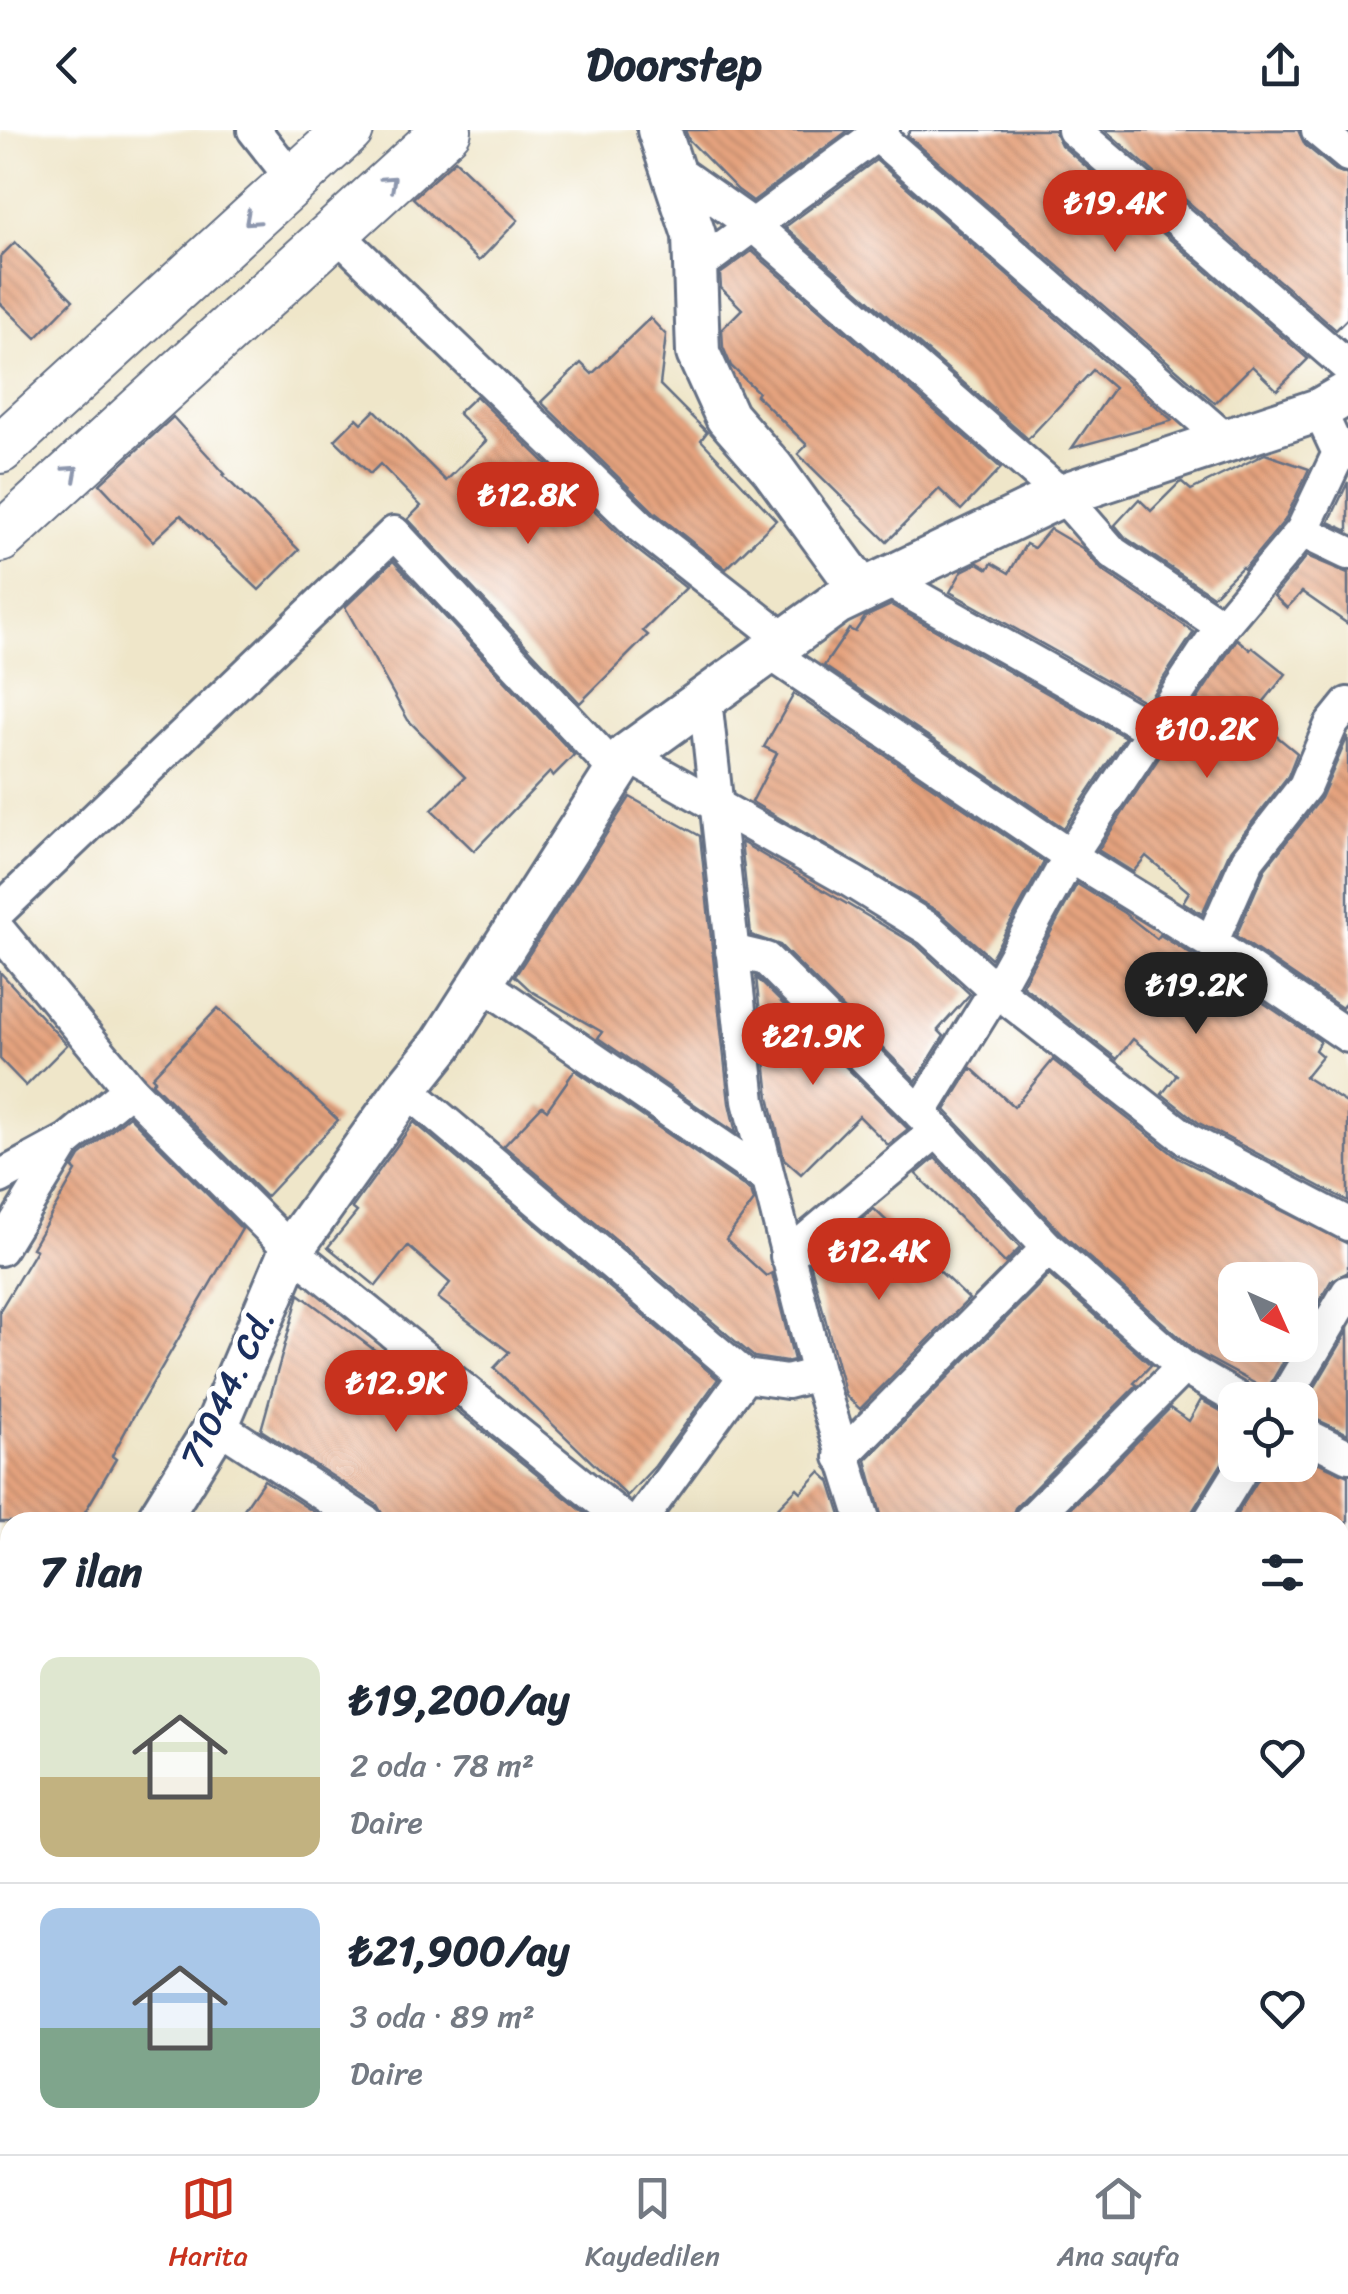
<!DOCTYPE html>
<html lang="tr">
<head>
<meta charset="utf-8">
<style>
  :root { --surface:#fff; --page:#f6f6f7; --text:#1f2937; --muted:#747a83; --line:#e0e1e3; --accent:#c8321e }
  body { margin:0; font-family:Sriracha,sans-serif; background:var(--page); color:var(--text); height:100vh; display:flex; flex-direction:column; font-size:38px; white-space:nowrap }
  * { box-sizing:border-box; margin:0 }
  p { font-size:32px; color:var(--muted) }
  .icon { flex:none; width:55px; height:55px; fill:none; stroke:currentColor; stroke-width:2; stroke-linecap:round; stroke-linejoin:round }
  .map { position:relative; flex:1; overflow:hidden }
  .drawer { position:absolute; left:0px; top:1382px; width:1350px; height:642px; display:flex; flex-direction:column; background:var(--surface); border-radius:30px 30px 0 0; box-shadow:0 10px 40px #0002 }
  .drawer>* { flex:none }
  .needle { width:65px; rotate:135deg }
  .fabs { position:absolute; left:1218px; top:1132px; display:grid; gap:20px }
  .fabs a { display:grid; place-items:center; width:100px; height:100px; border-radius:20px; background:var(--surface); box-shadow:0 10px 40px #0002; font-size:50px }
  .price { position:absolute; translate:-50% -85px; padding:0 22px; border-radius:35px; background:var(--accent); color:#fff; font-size:32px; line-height:65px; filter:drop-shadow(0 2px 5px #0008) }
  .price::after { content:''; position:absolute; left:50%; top:60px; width:30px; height:22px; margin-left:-15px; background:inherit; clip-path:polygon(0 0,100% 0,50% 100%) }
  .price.selected { background:#222; color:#fff }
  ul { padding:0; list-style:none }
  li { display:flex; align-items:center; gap:30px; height:250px; padding:0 40px }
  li+li { border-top:2px solid var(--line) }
  li span { display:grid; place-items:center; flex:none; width:280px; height:200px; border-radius:20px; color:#555 }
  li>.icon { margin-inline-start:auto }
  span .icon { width:120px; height:120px; fill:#fffc; stroke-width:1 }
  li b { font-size:42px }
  h2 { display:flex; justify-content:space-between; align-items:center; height:120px; padding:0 40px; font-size:42px }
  header { display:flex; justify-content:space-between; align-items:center; height:130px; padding:0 40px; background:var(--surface); font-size:45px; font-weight:700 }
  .tab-bar { display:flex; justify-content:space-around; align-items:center; height:140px; border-top:2px solid var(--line); background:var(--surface); font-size:28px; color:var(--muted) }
  .tab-bar a { display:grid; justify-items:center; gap:5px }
  .tab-bar .selected { color:var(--accent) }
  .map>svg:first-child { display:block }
  .building { fill:url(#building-back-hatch) }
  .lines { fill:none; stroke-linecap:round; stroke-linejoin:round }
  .minor-casing { stroke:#656f83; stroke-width:38 }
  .tertiary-casing { stroke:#656f83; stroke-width:48 }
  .secondary-casing { stroke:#656f83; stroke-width:52 }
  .minor { stroke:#fff; stroke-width:32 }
  .tertiary { stroke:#fff; stroke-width:42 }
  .secondary { stroke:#fff; stroke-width:48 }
  .oneway { stroke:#8d97ae }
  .labels { text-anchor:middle; stroke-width:10; stroke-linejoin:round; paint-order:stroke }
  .street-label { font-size:35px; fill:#1b2f5e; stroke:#fff }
</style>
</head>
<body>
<header><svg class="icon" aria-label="back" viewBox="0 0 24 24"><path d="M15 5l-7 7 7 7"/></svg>Doorstep<svg class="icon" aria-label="share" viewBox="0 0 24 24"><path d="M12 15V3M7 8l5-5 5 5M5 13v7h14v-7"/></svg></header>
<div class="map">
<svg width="1348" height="2024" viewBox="0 0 1348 2024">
  <defs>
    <pattern id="building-back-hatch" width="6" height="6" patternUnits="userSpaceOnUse" patternTransform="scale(2.5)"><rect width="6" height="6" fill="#e5a37e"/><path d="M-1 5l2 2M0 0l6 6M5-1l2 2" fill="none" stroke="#b9856a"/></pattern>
  </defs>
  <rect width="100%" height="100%" fill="#fff"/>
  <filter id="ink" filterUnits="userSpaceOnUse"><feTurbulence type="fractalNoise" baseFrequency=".01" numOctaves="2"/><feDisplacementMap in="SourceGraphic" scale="20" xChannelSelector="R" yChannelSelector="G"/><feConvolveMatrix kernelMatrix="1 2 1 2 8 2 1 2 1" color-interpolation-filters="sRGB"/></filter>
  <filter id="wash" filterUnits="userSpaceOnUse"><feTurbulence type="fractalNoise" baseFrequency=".0048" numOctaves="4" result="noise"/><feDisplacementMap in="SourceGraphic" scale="40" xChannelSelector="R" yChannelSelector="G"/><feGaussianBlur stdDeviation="2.25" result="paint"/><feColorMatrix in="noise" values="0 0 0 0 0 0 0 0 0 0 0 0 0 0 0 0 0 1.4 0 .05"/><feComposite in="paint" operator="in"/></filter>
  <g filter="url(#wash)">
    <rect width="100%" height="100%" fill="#efe6c9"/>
    <g id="blocks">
      <g class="building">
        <polygon points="685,0 849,0 753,71 738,60 689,10"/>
        <polygon points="911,0 1054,0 1061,15 1308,229 1277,260 1252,236 1215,273 907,5"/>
        <polygon points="1105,0 1298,0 1305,15 1335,40 1348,45 1348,188 1336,200"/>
        <polygon points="455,30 518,90 479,131 413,68"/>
        <polygon points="876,30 1172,290 1171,291 1072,318 1114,258 1093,240 1028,309 785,97"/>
        <polygon points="15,112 73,170 36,208 0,173 0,127"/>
        <polygon points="752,121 1001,338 961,380 939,359 887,412 798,324 807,315 756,265 758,262 731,236 723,217 722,199 742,179 721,158 720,144"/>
        <polygon points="650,188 666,205 660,255 707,302 701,310 776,390 726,439 654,382 541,272 581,233 592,244"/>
        <polygon points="476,266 627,412 686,458 643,501 648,505 580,573 408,389 421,376 380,334 370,344 335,310 357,288 362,293 375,280 446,351 486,311 458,283"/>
        <polygon points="173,287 225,344 223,345 299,420 259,460 181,385 153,411 100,354"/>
        <polygon points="1265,324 1309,339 1285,390 1244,439 1242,437 1213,466 1126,408 1115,395 1139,369 1151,381 1179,353 1182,352 1191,360"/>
        <polygon points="1348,352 1348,401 1329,392"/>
        <polygon points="1050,399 1082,418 1102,440 1194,502 1147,573 950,462 962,441 978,433 988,439 992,433 1009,443 1026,414 1034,418"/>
        <polygon points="1307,426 1348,443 1348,494 1302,462 1287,478 1274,466"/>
        <polygon points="393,431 574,625 553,646 550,642 474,721 432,680 465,647 408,590 345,477"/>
        <polygon points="891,475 1125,607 1064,698 824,536 849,499 855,502 865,487"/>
        <polygon points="1237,509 1250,520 1252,517 1286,544 1252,586 1297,623 1288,646 1230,721 1202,784 1183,772 1189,762 1146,726 1133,742 1098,720"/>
        <polygon points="794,564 1044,732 991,828 939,782 752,672 777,623 764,617"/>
        <polygon points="1348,606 1348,868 1342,878 1236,806 1265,739 1321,668"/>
        <polygon points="630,667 700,706 729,973 736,1003 598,908 602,902 531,861 515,846"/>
        <polygon points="741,712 917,815 970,864 938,900 944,906 916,951 780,815 751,805"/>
        <polygon points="1077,754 1124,783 1157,809 1160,805 1200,830 1320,911 1315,920 1322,926 1305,947 1348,974 1348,1071 1199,993 1162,964 1177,945 1133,909 1117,929 1022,855"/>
        <polygon points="0,842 67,915 26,956 0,929"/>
        <polygon points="756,847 908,999 888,1015 859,986 801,1044 784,1029 769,967"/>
        <polygon points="218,878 338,990 266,1067 152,953 155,950 152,947"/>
        <polygon points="1053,930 1178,1028 1348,1114 1348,1142 1331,1151 1300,1204 1300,1150 1235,1150 1235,1215 1293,1215 1267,1260 1195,1221 1062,1104 945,980 971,938 1014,977"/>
        <polygon points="575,940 751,1061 754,1071 726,1109 766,1146 772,1143 794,1230 786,1232 754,1227 504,1016 542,976 547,980"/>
        <polygon points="129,986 242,1099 133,1287 112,1326 116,1329 79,1392 0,1392 0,1180 36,1120 32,1118 76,1041 73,1038 80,1026"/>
        <polygon points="414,992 718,1249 655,1336 627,1366 494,1238 509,1222 438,1168 450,1153 408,1116 376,1156 328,1117 357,1082 352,1078"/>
        <polygon points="935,1028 1020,1118 1005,1133 916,1044"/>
        <polygon points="874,1079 969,1169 860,1279 846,1266 810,1132"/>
        <polygon points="1049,1145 1151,1235 1134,1253 1137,1255 1015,1378 1010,1392 883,1392 866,1330"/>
        <polygon points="299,1164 465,1287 596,1392 387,1392 377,1375 261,1300"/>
        <polygon points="1348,1201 1348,1304 1300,1282"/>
        <polygon points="1201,1270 1235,1289 1235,1317 1227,1325 1192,1382 1189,1392 1057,1392 1170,1278 1189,1291"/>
        <polygon points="1300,1324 1348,1346 1348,1392 1232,1392 1261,1345 1264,1335 1300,1335"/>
        <polygon points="820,1342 830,1351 843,1392 764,1392 797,1358 801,1362"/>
        <polygon points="264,1350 317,1384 311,1392 235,1392"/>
      </g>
    </g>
  </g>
  <g filter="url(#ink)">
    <use href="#blocks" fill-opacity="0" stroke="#656f83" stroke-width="2.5"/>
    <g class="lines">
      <defs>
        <g id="minor">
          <polyline points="254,0 294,51"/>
          <polyline points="1074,0 1348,237"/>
          <polyline points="1318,0 1348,25"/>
          <polyline points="877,5 1226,310"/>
          <polyline points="669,36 754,96 1062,365 1113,423 1222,496"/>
          <polyline points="335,102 641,397 785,510"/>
          <polyline points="695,138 883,0"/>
          <polyline points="1302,401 1348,423"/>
          <polyline points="887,450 1155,601"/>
          <polyline points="767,521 1070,726 1211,813 1348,906"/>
          <polyline points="705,569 749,971 818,1244 864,1392"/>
          <polyline points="627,625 851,751 929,799 996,860 1188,1010 1348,1094"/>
          <polyline points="0,780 394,403 617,642"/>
          <polyline points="0,802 130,959 291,1120 627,1392"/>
          <polyline points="1211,813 1248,729 1305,656 1331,595 1348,574"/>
          <polyline points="732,821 766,829 920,983 1048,1118 1183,1237 1240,1270"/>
          <polyline points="482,853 766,1047"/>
          <polyline points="406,959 745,1246"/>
          <polyline points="920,983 996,860 1070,726 1222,496 1302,401 1339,323 1319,280"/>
          <polyline points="0,1047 68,1010 130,959"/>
          <polyline points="0,1119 63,1016"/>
          <polyline points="787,1126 935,1002"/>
          <polyline points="1284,1270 1348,1162"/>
          <polyline points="217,1295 366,1392"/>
          <polyline points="1300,1302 1348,1326"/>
          <polyline points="841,1327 1048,1118"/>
          <polyline points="639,1392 745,1246 787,1252 818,1244"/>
          <polyline points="1029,1392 1183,1237"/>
          <polyline points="1209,1392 1244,1335"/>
          <polyline points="1340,1791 1348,1773"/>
          <polyline points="1340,1990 1348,2003"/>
          <polyline points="182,2015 184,2024"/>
          <polyline points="394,2015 406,2024"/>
          <polyline points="1149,2015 1155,2024"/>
          <polyline points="49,2024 55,2015"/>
          <polyline points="556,2024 563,2015"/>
          <polyline points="946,2024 954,2015"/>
        </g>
        <g id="tertiary">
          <polyline points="659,0 694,105 698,223 727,287 772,338 862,461"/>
          <polyline points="157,1392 217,1295 291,1120 406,959 442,914 627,625 837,473 1062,365 1319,280 1348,263"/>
          <polyline points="0,1629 10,1614"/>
          <polyline points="904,2015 914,2024"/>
        </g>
        <g id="secondary">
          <polyline points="0,319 349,0"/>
          <polyline points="0,408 447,0"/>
        </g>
      </defs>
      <use href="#minor" class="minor-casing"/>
      <use href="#tertiary" class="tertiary-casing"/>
      <use href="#secondary" class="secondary-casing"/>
      <use href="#minor" class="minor"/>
      <use href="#tertiary" class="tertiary"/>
      <use href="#secondary" class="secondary"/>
    </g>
    <defs><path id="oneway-chevron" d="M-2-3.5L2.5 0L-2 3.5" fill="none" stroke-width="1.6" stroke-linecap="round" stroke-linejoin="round" transform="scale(2.5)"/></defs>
    <g class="oneway">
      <use href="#oneway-chevron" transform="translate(390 52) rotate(-42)"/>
      <use href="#oneway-chevron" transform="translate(251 89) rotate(138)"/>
      <use href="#oneway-chevron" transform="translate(72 342) rotate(-42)"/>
    </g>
  </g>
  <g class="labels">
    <g class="street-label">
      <text transform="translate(227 1258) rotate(-64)" y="12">71044. Cd.</text>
    </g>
  </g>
</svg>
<div class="fabs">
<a><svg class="needle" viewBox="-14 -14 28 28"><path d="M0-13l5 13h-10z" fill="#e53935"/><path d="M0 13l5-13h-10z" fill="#747a83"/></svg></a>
<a><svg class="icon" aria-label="locate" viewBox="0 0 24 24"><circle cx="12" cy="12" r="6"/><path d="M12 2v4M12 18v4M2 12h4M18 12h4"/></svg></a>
</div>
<b class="price" style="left:1115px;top:125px">₺19.4K</b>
<b class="price" style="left:528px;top:417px">₺12.8K</b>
<b class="price" style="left:1207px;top:651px">₺10.2K</b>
<b class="price selected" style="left:1196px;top:907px">₺19.2K</b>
<b class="price" style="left:813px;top:958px">₺21.9K</b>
<b class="price" style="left:879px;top:1173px">₺12.4K</b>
<b class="price" style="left:396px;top:1305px">₺12.9K</b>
<section class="drawer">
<h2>7 ilan<svg class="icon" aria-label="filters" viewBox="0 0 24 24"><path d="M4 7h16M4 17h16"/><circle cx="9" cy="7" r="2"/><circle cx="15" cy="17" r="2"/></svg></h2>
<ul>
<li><span style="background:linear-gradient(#dfe7d0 60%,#c2b280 0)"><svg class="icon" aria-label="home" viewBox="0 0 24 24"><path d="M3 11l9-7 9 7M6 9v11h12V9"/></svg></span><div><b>₺19,200/ay</b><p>2 oda · 78 m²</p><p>Daire</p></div><svg class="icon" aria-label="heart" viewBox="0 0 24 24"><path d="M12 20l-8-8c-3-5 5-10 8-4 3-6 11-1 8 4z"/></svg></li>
<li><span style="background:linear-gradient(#a9c7e8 60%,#7fa58c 0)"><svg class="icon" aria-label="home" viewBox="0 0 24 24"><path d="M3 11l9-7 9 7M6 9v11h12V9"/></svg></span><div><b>₺21,900/ay</b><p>3 oda · 89 m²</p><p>Daire</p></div><svg class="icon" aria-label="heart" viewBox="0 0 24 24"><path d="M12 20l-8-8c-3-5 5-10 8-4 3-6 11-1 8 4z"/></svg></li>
</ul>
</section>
</div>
<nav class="tab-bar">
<a class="selected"><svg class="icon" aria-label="map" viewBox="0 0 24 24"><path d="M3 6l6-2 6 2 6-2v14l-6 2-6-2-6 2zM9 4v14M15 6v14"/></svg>Harita</a>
<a><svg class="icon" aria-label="saved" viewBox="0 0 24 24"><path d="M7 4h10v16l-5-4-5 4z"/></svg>Kaydedilen</a>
<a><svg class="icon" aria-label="home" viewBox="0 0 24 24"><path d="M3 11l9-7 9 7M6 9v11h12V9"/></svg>Ana sayfa</a>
</nav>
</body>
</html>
